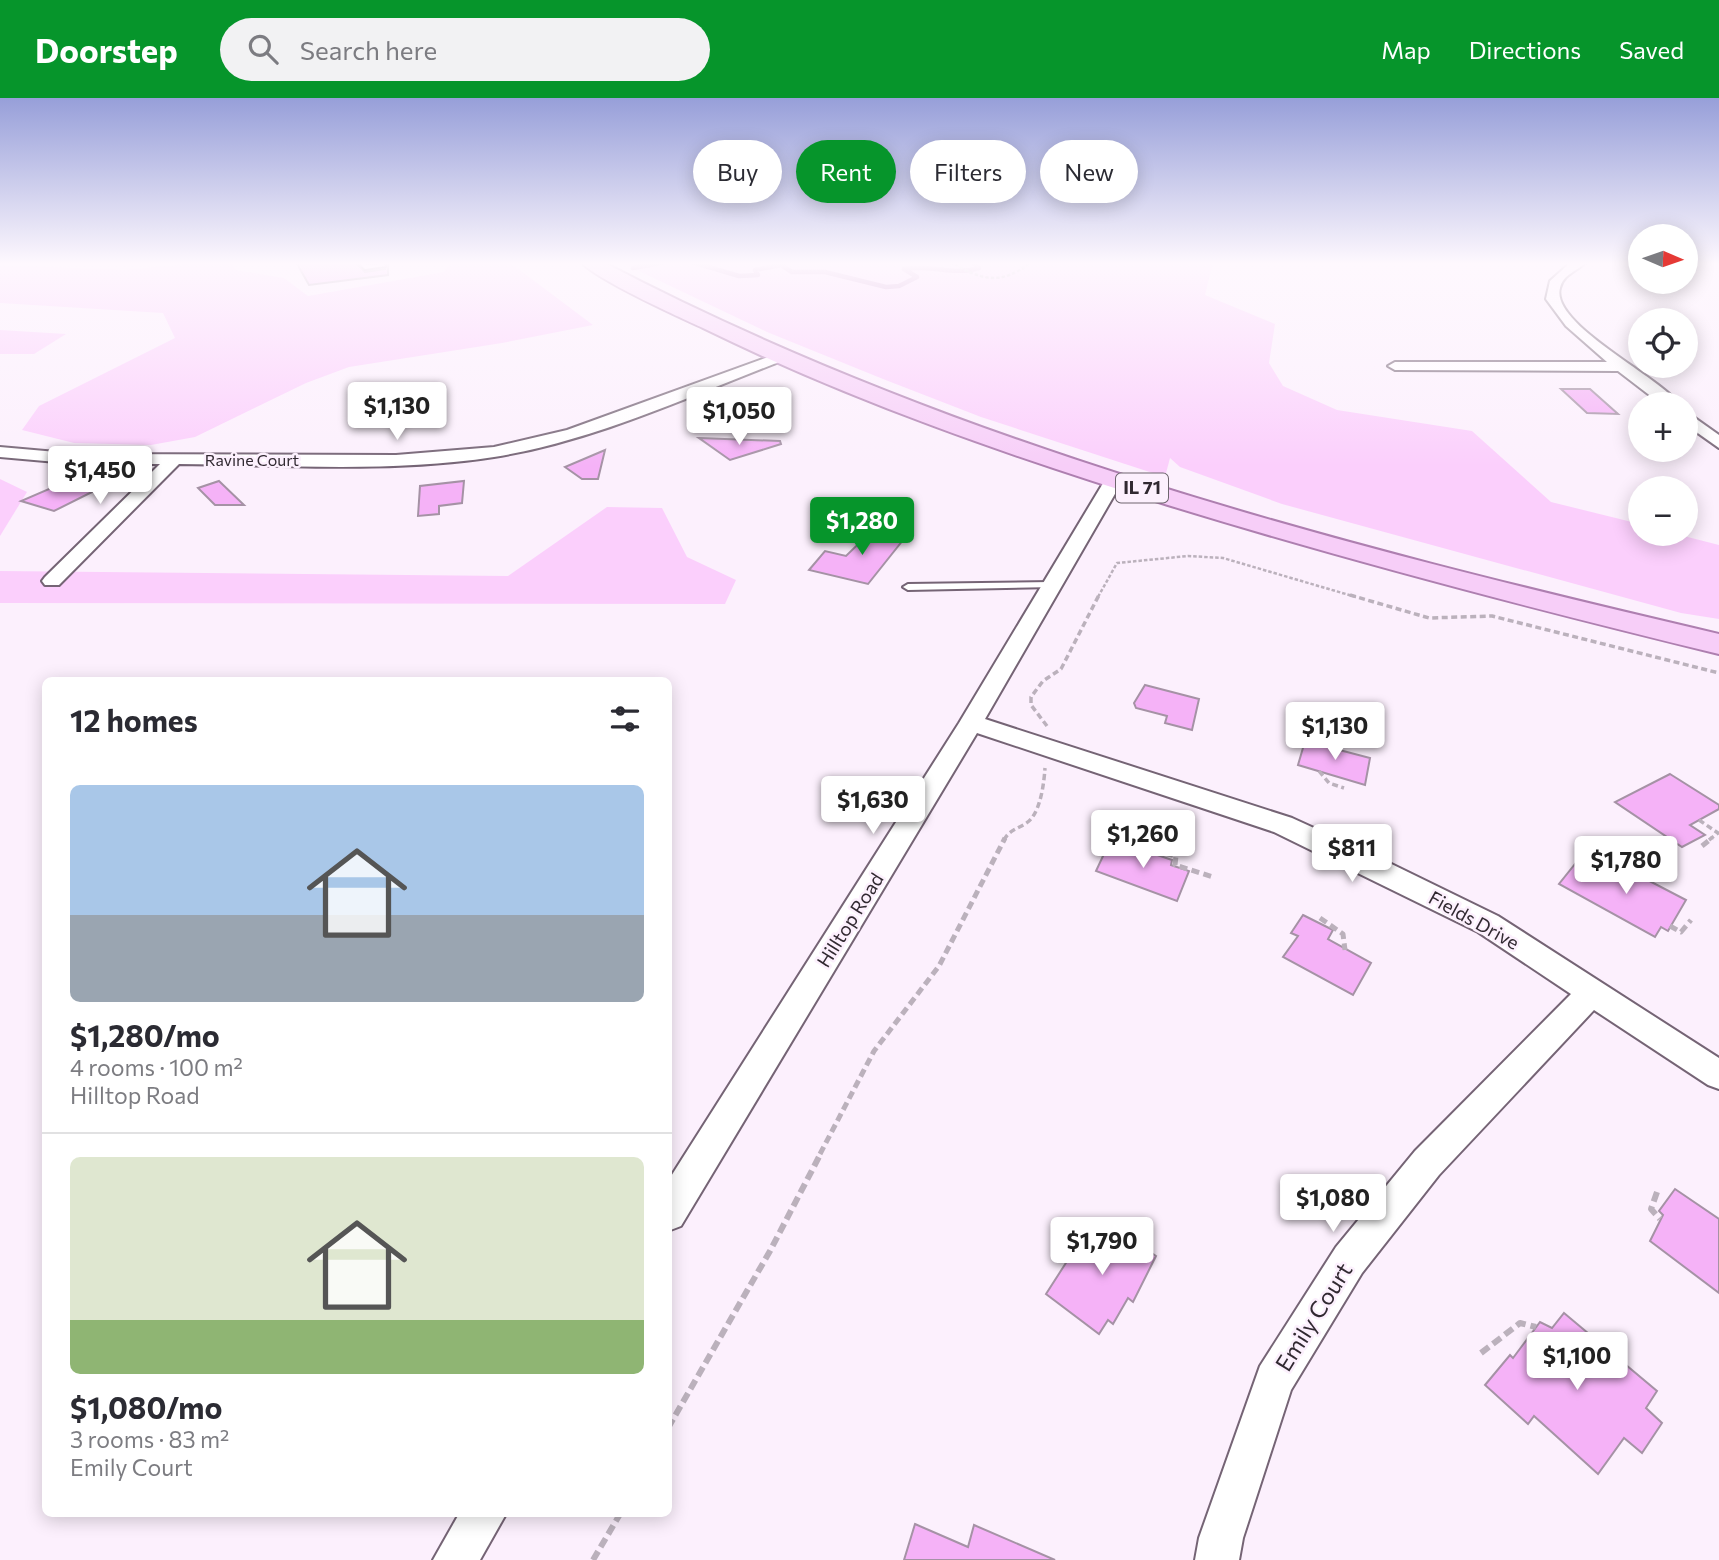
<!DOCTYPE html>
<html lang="en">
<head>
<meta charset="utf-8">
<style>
  :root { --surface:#fff; --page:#f2f2f3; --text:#2b2b33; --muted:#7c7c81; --line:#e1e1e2; --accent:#06952b }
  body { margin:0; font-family:Commissioner,sans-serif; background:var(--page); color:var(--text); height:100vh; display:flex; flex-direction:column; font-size:26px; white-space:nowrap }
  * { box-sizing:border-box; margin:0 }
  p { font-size:23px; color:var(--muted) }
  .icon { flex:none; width:38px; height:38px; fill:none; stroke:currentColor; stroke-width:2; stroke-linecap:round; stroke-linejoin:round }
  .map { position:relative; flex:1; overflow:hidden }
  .details { position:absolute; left:42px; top:579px; width:630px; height:840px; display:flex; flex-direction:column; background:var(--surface); border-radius:10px; box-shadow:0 4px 18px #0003 }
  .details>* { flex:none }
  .top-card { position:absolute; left:693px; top:42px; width:665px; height:63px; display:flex; gap:14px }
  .needle { width:46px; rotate:92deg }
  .buttons { position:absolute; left:1628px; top:126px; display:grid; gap:14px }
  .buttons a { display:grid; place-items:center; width:70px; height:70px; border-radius:50%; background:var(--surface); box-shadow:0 4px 18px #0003; font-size:35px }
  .price { position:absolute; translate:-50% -60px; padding:0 16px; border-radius:7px; background:#fff; color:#222; font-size:23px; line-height:46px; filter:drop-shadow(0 2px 4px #0008) }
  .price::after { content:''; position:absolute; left:50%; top:42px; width:21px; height:16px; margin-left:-10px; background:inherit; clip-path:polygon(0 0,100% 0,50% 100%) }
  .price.active { background:var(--accent); color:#fff }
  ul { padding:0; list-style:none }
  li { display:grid; align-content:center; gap:14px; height:371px; padding:0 28px }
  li+li { border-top:2px solid var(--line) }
  li span { display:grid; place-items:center; height:217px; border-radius:10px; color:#555 }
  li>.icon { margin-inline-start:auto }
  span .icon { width:126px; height:126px; fill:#fffc; stroke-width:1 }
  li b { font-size:30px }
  h2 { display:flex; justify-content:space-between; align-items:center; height:84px; padding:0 28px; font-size:30px }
  .pill { padding:0 24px; border-radius:32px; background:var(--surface); box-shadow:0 4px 18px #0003; font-size:24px; line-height:63px }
  .pill.active { background:var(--accent); color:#fff }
  header { display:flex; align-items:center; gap:42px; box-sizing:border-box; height:98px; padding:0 35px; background:var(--accent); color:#fff }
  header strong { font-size:33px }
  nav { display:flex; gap:38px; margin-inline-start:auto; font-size:24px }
  .search { width:490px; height:63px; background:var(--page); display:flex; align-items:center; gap:18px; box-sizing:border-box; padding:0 24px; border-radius:38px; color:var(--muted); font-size:26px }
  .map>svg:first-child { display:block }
  .green { fill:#fbcffc }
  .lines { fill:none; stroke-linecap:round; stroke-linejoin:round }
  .stream { stroke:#bf7fc2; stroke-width:4.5 }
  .building { fill:#f5b2f7; stroke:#a592a5; stroke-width:2 }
  .lane-casing { stroke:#756475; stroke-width:4 }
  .street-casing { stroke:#756475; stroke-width:4 }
  .primary-casing { stroke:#ae7fb0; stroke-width:4 }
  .path-far3 { stroke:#bbb1bc; stroke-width:2.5; stroke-dasharray:3.5 2; stroke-linecap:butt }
  .path-far2 { stroke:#bbb1bc; stroke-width:3.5; stroke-dasharray:6 3.5; stroke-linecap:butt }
  .path-far1 { stroke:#bbb1bc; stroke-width:5; stroke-dasharray:8 4.5; stroke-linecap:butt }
  .path { stroke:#bbb1bc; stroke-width:6; stroke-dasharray:10 5; stroke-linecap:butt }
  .lane { fill:#fff; fill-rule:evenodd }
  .street { fill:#fff; fill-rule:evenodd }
  .primary { fill:#f7cef8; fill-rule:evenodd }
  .labels { text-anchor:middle; stroke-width:5; stroke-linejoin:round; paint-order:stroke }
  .far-street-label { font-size:16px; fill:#312931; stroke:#fcf0fd }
  .shield { fill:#fcf0fd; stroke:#6e656e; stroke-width:2 }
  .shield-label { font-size:18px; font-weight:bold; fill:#312931 }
  .street-label { font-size:19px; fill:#312931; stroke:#fcf0fd }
  .near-street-label { font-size:23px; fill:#312931; stroke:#fcf0fd }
</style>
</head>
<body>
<header>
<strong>Doorstep</strong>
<div class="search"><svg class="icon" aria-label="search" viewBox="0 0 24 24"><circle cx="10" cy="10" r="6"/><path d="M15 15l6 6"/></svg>Search here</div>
<nav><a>Map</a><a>Directions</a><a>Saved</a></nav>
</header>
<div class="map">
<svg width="1719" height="1462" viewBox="0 0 1719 1462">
  <rect width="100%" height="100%" fill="#fcf0fd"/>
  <g class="green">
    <polygon points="202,164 232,164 236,172 284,180 308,198 444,174 451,164 509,164 593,227 502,245 349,269 306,285 195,339 151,347 74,345 22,332 39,308 175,240 163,215 0,205 0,167 126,172"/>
    <polygon points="620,164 1213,164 1205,197 1275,226 1269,265 1283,288 1337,312 1472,333 1551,404 1640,426 1640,436 1676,436 1719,447 1719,521 1681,515 1282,406 1180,369 1170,360 1165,379 981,319 883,281 767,234"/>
    <polygon points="0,232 66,236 34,256 0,256"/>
    <polygon points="0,381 27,394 0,438"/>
    <polygon points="607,409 662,410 687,459 736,482 725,506 0,505 0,473 508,478"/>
  </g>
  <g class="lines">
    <g class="stream">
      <path d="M692,164L739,178L758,177L755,172L781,167L792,174H825L886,189L899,188L917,179L904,171C929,166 954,178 979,170L972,164"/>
      <polyline points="633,170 666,164"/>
    </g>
  </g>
  <g class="building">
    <polygon points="296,164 355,164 365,174 385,171 388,164 388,177 309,187"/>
    <polygon points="1561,291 1590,291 1618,316 1587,315"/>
    <polygon points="699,340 780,343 781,346 730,362"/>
    <polygon points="605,352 598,381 582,381 565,369"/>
    <polygon points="93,372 102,389 54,413 21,403"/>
    <polygon points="219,383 244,407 215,407 198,390"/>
    <polygon points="464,383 462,405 439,408 439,416 418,418 420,388"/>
    <polygon points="877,428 907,437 868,486 809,472 825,453 846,458"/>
    <polygon points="1145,587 1199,601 1192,632 1165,625 1167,618 1136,610 1134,605"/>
    <polygon points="1305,643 1370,660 1365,687 1298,667"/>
    <polygon points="1670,676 1719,707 1719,711 1690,727 1705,737 1682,749 1615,704"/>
    <polygon points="1111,741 1172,762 1171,767 1189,773 1177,803 1096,773"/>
    <polygon points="1579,761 1606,776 1615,765 1686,802 1668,833 1661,829 1655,839 1559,786"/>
    <polygon points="1303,817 1333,832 1328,841 1371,865 1353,897 1283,859 1298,838 1291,835"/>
    <polygon points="1675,1091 1719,1121 1719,1195 1650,1143 1663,1117 1659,1113"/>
    <polygon points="1110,1126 1156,1158 1133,1204 1128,1200 1113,1226 1108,1222 1099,1236 1046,1196 1089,1129 1102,1139"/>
    <polygon points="1564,1215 1657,1293 1646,1310 1662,1325 1642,1355 1624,1340 1598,1376 1534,1318 1528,1326 1485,1287 1510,1257 1513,1260 1540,1224 1552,1230"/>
    <polygon points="915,1426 968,1449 974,1427 1055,1462 904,1462"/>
  </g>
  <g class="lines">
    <defs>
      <g id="lane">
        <polygon points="358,164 364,164 367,167 379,166 378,164 384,164 385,168 365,171"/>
        <polygon points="1052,484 1057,487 1055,489 908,492 903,489 908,486"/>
      </g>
      <g id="street">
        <path d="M1571,164H1586C1578,173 1563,176 1560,190C1550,226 1660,279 1679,306H1661L1618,273L1395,272L1388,268L1395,264H1607L1566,228L1546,201L1550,183Z"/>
        <path d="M782,254L787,255V261C692,297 595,343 494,359C391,375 283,367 179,366L59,487H45L42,483L45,479L160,366H79L0,359V349L79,356L396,357L494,349L567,332Z"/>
        <polygon points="1685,313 1719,337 1719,350 1685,326"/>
        <polygon points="1114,377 1123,382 985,621 1292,720 1371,756 1498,818 1719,960 1719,991 1708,987 1594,912 1439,1077 1362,1175 1291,1292 1243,1440 1239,1462 1195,1462 1199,1440 1260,1268 1336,1149 1415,1053 1571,896 1478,834 1274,734 977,635 681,1128 668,1133 668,1083 959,625 1105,382"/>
        <polygon points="459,1416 506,1416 480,1462 433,1462"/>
      </g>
      <path id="primary" d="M581,164H603C951,347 1338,447 1719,536V556C1534,511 1350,463 1168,407C1010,358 852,303 703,230C677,218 597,182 581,164Z"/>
    </defs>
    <use href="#lane" class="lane-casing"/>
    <use href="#street" class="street-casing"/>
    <use href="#primary" class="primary-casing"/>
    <g class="path-far3">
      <path d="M950,164C980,181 1000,189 1031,164"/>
      <polyline points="1098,499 1117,465 1188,458 1223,460 1356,499"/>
    </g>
    <g class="path-far2">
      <polyline points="1350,497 1429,520 1492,518 1719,575"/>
      <polyline points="1047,628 1031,607 1031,599 1043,583 1061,571 1099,497"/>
      <polyline points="1319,673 1329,685 1344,690"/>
      <polyline points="1699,722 1718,735 1709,742"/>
      <path d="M1004,742C1010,730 1023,730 1031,721C1041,709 1044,685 1045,670"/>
    </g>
    <g class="path-far1">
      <polyline points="1702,748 1712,740"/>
      <polyline points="1141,749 1176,758 1175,767 1213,779"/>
      <polyline points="1320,820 1343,836 1345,852"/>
      <polyline points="1670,828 1681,834 1691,822"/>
      <polyline points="820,1056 874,953 939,868 1005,740"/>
    </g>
    <g class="path">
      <polyline points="1657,1094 1651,1111 1660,1121"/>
      <polyline points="1481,1255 1520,1225 1536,1229"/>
      <polyline points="668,1330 770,1153 821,1055"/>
      <polyline points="593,1462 620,1416"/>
    </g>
    <use href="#lane" class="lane"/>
    <use href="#street" class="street"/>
    <use href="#primary" class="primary"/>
  </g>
  <linearGradient id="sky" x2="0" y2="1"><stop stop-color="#979fd9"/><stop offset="0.45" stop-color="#fef8fe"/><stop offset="1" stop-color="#fef8fe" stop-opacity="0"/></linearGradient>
  <rect width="1719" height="368" fill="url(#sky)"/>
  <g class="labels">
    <g class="far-street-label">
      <text x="252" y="368">Ravine Court</text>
    </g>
    <rect class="shield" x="1116" y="375.5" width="52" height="29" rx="5"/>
    <g class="shield-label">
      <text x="1142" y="396">IL 71</text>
    </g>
    <g class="street-label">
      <text transform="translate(850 822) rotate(-58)" y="7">Hilltop Road</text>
      <text transform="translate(1474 822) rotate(29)" y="7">Fields Drive</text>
    </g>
    <g class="near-street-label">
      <text transform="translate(1314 1219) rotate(-58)" y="8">Emily Court</text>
    </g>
  </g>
</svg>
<div class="buttons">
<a><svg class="needle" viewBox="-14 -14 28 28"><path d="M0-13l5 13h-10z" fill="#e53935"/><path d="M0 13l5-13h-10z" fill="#7c7c81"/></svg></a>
<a><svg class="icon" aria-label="locate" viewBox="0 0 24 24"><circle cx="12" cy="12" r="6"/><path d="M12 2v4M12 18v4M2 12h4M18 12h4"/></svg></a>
<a>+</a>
<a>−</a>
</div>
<b class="price" style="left:397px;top:344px">$1,130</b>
<b class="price" style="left:739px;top:349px">$1,050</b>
<b class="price" style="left:100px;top:408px">$1,450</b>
<b class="price active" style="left:862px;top:459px">$1,280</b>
<b class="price" style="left:1335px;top:664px">$1,130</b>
<b class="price" style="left:873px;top:738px">$1,630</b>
<b class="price" style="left:1143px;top:772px">$1,260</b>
<b class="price" style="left:1352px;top:786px">$811</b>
<b class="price" style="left:1626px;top:798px">$1,780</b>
<b class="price" style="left:1333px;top:1136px">$1,080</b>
<b class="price" style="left:1102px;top:1179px">$1,790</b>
<b class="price" style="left:1577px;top:1294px">$1,100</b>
<div class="top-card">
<a class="pill">Buy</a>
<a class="pill active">Rent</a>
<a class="pill">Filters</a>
<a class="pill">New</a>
</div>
<section class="details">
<h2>12 homes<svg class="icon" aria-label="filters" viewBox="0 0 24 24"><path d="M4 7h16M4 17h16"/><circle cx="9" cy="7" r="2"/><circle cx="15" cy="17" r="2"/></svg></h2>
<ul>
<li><span style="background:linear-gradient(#a9c7e8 60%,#9aa5b1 0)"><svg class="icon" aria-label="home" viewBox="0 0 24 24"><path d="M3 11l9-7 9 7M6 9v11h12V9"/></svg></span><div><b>$1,280/mo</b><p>4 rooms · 100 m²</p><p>Hilltop Road</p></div></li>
<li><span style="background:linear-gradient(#dfe7d0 75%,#8fb573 0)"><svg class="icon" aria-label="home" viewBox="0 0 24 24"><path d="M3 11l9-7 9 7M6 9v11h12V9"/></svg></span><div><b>$1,080/mo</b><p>3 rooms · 83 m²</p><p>Emily Court</p></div></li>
</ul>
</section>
</div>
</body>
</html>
